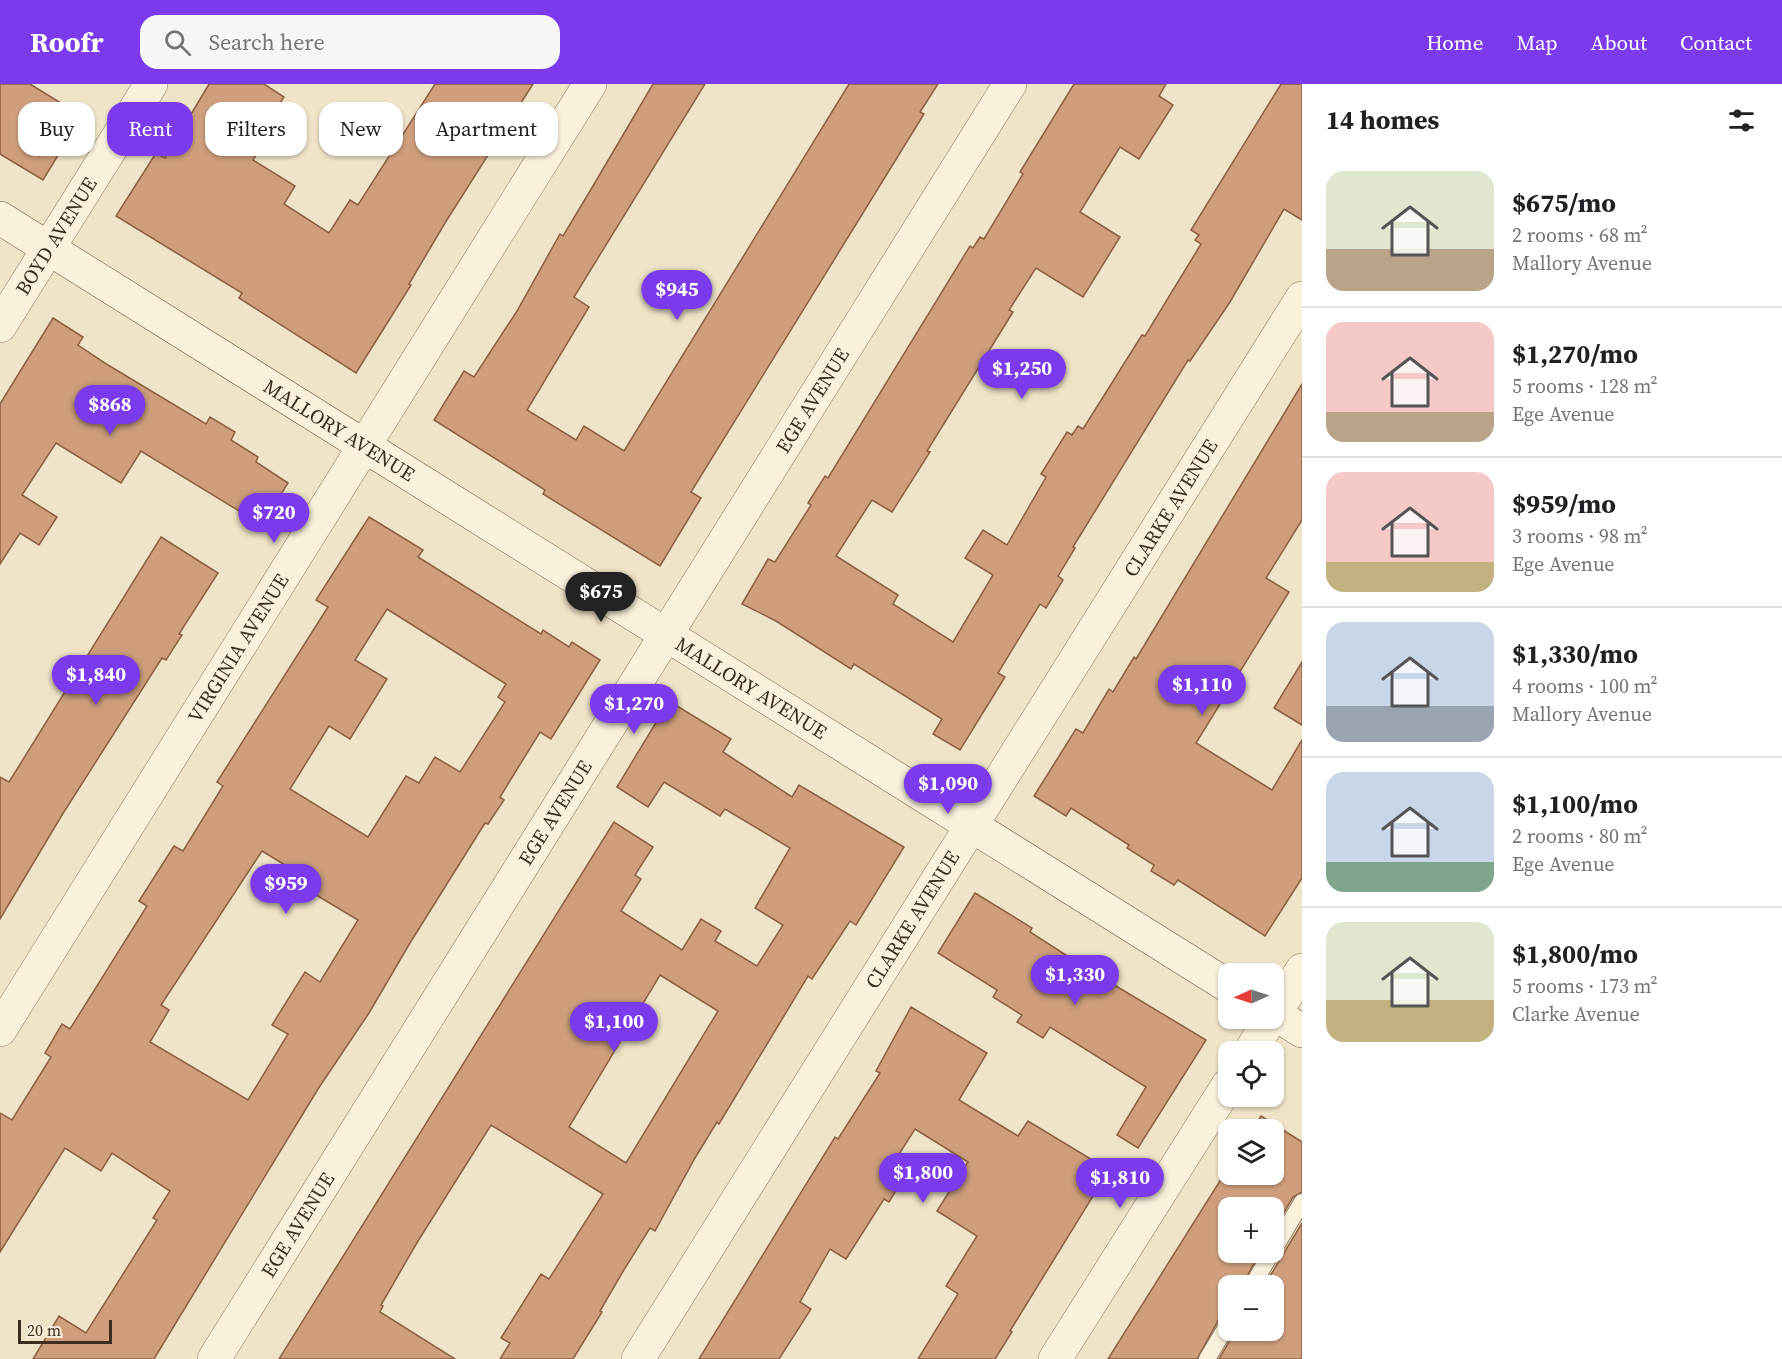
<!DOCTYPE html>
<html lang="en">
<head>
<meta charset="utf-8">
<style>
  :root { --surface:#fff; --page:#f6f6f6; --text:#202124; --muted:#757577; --line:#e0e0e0; --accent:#7c3aed }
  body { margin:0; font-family:"Source Serif 4",serif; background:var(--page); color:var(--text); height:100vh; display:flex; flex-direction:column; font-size:22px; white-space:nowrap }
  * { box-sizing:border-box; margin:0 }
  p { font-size:20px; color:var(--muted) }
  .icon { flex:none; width:33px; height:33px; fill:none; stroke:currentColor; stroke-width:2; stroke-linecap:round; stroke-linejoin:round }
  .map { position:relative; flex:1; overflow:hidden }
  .side { display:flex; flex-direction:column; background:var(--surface); width:480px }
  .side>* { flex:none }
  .guide { position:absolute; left:18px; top:18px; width:570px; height:54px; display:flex; gap:12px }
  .needle { width:39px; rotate:267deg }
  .fabs { position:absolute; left:1218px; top:879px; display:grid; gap:12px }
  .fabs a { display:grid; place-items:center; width:66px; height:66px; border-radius:12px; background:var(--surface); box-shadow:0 2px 4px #0004; font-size:30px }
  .scale { position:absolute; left:18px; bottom:15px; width:94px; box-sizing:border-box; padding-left:6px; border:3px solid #3d2e20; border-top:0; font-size:16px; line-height:21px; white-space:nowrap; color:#3d2e20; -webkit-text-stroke:4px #f7eed8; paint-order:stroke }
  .price { position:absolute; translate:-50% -51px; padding:0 14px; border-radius:21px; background:var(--accent); color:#fff; font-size:20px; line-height:39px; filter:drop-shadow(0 2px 3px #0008) }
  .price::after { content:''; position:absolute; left:50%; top:36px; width:18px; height:14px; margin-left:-9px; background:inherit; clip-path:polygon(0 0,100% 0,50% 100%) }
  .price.current { background:#222; color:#fff }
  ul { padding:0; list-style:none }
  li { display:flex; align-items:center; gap:18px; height:150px; padding:0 24px }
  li+li { border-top:2px solid var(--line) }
  li span { display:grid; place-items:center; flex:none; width:168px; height:120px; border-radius:18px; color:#555 }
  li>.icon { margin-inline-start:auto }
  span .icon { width:72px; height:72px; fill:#fffc; stroke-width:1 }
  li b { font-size:26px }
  h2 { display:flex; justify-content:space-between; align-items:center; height:72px; padding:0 24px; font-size:26px }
  .tag { padding:0 21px; border-radius:18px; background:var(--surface); box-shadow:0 2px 4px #0004; font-size:21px; line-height:54px }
  .tag.current { background:var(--accent); color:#fff }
  header { display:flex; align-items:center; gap:36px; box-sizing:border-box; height:84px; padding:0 30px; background:var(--accent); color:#fff }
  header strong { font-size:28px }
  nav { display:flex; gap:33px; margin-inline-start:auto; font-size:21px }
  .search { width:420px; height:54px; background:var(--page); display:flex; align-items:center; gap:15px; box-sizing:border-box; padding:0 21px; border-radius:18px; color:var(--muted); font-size:22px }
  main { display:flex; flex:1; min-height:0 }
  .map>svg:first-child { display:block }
  .building { fill:#cf9f7d; stroke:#8d5f41; stroke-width:1.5; fill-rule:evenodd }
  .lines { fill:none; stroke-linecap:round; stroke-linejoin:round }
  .lane-casing { stroke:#8d765c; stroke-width:18 }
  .street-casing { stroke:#8d765c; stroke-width:34 }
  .secondary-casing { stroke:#6f573f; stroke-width:34 }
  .lane { stroke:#faf1dc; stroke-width:16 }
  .street { stroke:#faf1dc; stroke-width:33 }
  .secondary { stroke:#faf1dc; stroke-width:33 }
  .labels { text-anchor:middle; stroke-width:4.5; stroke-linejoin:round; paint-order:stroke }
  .street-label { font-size:20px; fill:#3d2e20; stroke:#f7eed8 }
</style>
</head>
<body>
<header>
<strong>Roofr</strong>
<div class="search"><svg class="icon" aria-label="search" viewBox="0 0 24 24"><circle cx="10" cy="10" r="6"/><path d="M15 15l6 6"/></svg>Search here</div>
<nav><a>Home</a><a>Map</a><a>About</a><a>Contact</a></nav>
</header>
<main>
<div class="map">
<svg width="1302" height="1275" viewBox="0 0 1302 1275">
  <rect width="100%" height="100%" fill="#f0e4c8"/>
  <g class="building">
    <polygon points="0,0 30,0 82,32 43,96 0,70"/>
    <polygon points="209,0 264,0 284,13 280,19 287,23 253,76 295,102 284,120 329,149 350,116 358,121 435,0 533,0 445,139 409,200 411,201 356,289 239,214 242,209 116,132 156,69 165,74"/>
    <polygon points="653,0 705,0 574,213 589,223 527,326 576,356 584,342 624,367 849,0 938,0 920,28 924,30 691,408 701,414 660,482 543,410 545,406 434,336 464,287 474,293 517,227 560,150 563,152 590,107"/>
    <polygon points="1074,0 1166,0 1159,12 1173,21 1139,75 1120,63 1080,128 1120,153 1083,213 1036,184 1009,226 1013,228 927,367 930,368 892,428 872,416 836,472 898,511 893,520 953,558 993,491 965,474 983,446 1007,461 1046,393 1041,390 1067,348 1072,351 1078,342 1083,345 1142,251 1145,252 1201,160 1195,156 1199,151 1191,146 1281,0 1302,0 1302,136 1284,125 1230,218 1190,277 1188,276 1073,463 1075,464 1058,492 1063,496 1046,524 1040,520 998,589 1005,593 960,666 933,650 942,635 854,580 851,585 776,537 742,520 768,475 775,478 811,421 808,419 825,392 828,394 970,162 973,164 980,153 984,155 1023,90 1020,88"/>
    <polygon points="53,234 83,253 78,261 108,281 206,340 210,333 235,348 231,356 258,373 256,378 288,399 262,441 141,367 121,399 56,359 22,411 57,433 39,461 20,449 0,480 0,320"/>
    <polygon points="1302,300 1302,436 1266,494 1289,508 1196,659 1272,706 1302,656 1302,794 1265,852 1178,796 1174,801 1151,787 1154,781 1127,764 1129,761 1071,724 1066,732 1034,712 1076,645 1083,649 1109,605 1113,608 1134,573 1136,575"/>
    <path d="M369,433L423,466L418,473L541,550L543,546L569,563L572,558L600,576L551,655L540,648L500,713L504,716L488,740L485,739L410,859L369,929L318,1005L154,1275H33L59,1232L86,1249L157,1136L153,1134L170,1107L112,1069L101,1087L65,1064L0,1168V1029L12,1036L51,973L45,969L62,940L70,945L147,822L139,817L174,762L183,767L223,702L217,698L328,523L316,516ZM387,525L506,600L498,613L505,618L460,688L435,673L419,699L406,692L368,753L290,705L329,642L350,655L387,595L355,576ZM262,767L306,794L301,802L358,836L320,898L305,888L272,941L288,950L248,1016L150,958L169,926L161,921Z"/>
    <polygon points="161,453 218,489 179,550 182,551 166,576 162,574 62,731 0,835 0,693 9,698"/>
    <polygon points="1302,578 1302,641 1274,624"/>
    <path d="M669,617L731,655L723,668L792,713L799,701L904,763L856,841L850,837L812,895L808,892L719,1040L717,1038L695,1074L655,1147L650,1144L622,1189L600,1227L602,1228L573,1275H500L510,1259L501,1254L541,1190L549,1195L603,1110L491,1041L418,1157L381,1221L383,1222L380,1228L455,1275H279L614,738L653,763L635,791L641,795L621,827L682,866L701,835L721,847L715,857L757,882L783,841L755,824L790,764L725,725L720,732L664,698L648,723L617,703ZM660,891L718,927L626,1079L569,1043Z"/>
    <polygon points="975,809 1032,844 1030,848 1086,884 1206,956 1138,1064 1117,1051 1146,1003 1050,943 1043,954 1017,938 1022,931 993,913 997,906 938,869"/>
    <polygon points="911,923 987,969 959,1016 1018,1052 1028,1037 1109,1086 1010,1247 1012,1248 995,1275 918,1275 958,1210 946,1202 977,1152 937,1127 968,1078 915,1045 889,1086 903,1095 889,1118 884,1115 846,1175 830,1165 800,1218 811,1225 779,1275 699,1275 835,1053 838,1055 880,989 876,987"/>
    <polygon points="1261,1032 1302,1058 1302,1108 1293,1113 1274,1145 1274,1124 1228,1124 1228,1168 1260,1168 1242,1202 1228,1202 1228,1230 1219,1235 1197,1275 1108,1275 1228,1084 1228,1090 1274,1090 1274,1046 1253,1046"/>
    <polygon points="1302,1139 1302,1275 1219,1275 1236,1246 1274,1246 1274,1202 1264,1202"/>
  </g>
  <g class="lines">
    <defs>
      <g id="lane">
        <polyline points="1274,1165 1302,1118"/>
        <polyline points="1252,1202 1272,1168"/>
        <polyline points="1207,1275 1228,1240"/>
      </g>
      <g id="street">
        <path id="s1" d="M0,242L151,0"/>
        <polyline points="1274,931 1302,886"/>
        <path id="s2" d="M0,946L590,0"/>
        <polyline points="1250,968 1271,934"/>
        <path id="s3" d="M214,1275L1010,0"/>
        <path id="s4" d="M638,1275C858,920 1081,568 1302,214"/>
        <polyline points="1055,1275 1228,1001"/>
      </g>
      <g id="secondary">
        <path id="s5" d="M0,134L1228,902"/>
        <polyline points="1274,929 1302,947"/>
      </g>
    </defs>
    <use href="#lane" class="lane-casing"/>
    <use href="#street" class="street-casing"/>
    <use href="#secondary" class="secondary-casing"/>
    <use href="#lane" class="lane"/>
    <use href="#street" class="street"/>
    <use href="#secondary" class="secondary"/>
  </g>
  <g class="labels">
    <g class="street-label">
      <text dy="7" stroke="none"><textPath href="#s1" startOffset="106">BOYD AVENUE</textPath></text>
      <text dy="7" stroke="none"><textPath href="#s3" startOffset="1130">EGE AVENUE</textPath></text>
      <text dy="7" stroke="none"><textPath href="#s5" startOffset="400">MALLORY AVENUE</textPath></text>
      <text dy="7" stroke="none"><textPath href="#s4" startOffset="1004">CLARKE AVENUE</textPath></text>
      <text dy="7" stroke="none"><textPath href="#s2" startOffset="450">VIRGINIA AVENUE</textPath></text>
      <text dy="7" stroke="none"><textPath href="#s5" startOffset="886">MALLORY AVENUE</textPath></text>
      <text dy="7" stroke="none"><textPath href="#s3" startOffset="644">EGE AVENUE</textPath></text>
      <text dy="7" stroke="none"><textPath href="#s4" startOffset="518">CLARKE AVENUE</textPath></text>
      <text dy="7" stroke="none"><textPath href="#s3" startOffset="158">EGE AVENUE</textPath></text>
    </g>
  </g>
</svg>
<div class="fabs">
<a><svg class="needle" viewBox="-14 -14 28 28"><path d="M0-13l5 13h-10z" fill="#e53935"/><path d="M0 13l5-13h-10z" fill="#757577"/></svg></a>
<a><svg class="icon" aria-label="locate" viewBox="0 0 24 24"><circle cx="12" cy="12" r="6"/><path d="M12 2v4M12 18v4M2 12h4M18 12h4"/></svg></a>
<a><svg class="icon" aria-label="layers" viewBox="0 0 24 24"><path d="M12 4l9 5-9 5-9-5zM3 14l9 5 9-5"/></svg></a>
<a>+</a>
<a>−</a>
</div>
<div class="scale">20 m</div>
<b class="price" style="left:677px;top:237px">$945</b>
<b class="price" style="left:1022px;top:316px">$1,250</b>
<b class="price" style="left:110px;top:352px">$868</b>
<b class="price" style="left:274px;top:460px">$720</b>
<b class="price current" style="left:601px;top:539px">$675</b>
<b class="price" style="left:96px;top:622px">$1,840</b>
<b class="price" style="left:1202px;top:632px">$1,110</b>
<b class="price" style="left:634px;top:651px">$1,270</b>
<b class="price" style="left:948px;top:731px">$1,090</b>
<b class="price" style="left:286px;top:831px">$959</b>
<b class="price" style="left:1075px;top:922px">$1,330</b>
<b class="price" style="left:614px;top:969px">$1,100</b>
<b class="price" style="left:923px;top:1120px">$1,800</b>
<b class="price" style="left:1120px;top:1125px">$1,810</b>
<div class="guide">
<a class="tag">Buy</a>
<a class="tag current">Rent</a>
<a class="tag">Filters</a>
<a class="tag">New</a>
<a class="tag">Apartment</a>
</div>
</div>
<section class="side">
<h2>14 homes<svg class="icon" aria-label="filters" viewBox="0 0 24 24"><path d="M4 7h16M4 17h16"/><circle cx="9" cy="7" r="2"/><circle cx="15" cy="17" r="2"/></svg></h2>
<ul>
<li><span style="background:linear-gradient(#dfe7d0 65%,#b9a48a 0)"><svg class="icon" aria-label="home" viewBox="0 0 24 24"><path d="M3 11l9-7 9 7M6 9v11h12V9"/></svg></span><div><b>$675/mo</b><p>2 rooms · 68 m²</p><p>Mallory Avenue</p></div></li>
<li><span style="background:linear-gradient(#f6c9c9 75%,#b9a48a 0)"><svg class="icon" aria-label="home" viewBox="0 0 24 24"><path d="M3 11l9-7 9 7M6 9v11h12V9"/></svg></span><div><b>$1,270/mo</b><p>5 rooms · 128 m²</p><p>Ege Avenue</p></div></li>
<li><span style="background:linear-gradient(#f6c9c9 75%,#c2b280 0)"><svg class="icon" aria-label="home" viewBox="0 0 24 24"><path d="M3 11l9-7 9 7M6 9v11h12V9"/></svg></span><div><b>$959/mo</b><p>3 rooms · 98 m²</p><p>Ege Avenue</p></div></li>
<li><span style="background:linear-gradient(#c9d6e8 70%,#9aa5b1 0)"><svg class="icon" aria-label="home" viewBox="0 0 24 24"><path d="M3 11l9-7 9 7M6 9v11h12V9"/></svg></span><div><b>$1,330/mo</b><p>4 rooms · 100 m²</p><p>Mallory Avenue</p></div></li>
<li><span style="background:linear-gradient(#c9d6e8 75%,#7fa58c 0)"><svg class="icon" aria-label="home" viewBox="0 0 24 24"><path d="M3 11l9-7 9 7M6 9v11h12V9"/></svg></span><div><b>$1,100/mo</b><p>2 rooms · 80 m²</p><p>Ege Avenue</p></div></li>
<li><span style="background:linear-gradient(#dfe7d0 65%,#c2b280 0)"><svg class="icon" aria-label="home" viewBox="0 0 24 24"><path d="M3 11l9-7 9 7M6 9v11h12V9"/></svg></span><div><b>$1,800/mo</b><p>5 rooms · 173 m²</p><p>Clarke Avenue</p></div></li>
</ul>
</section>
</main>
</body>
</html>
